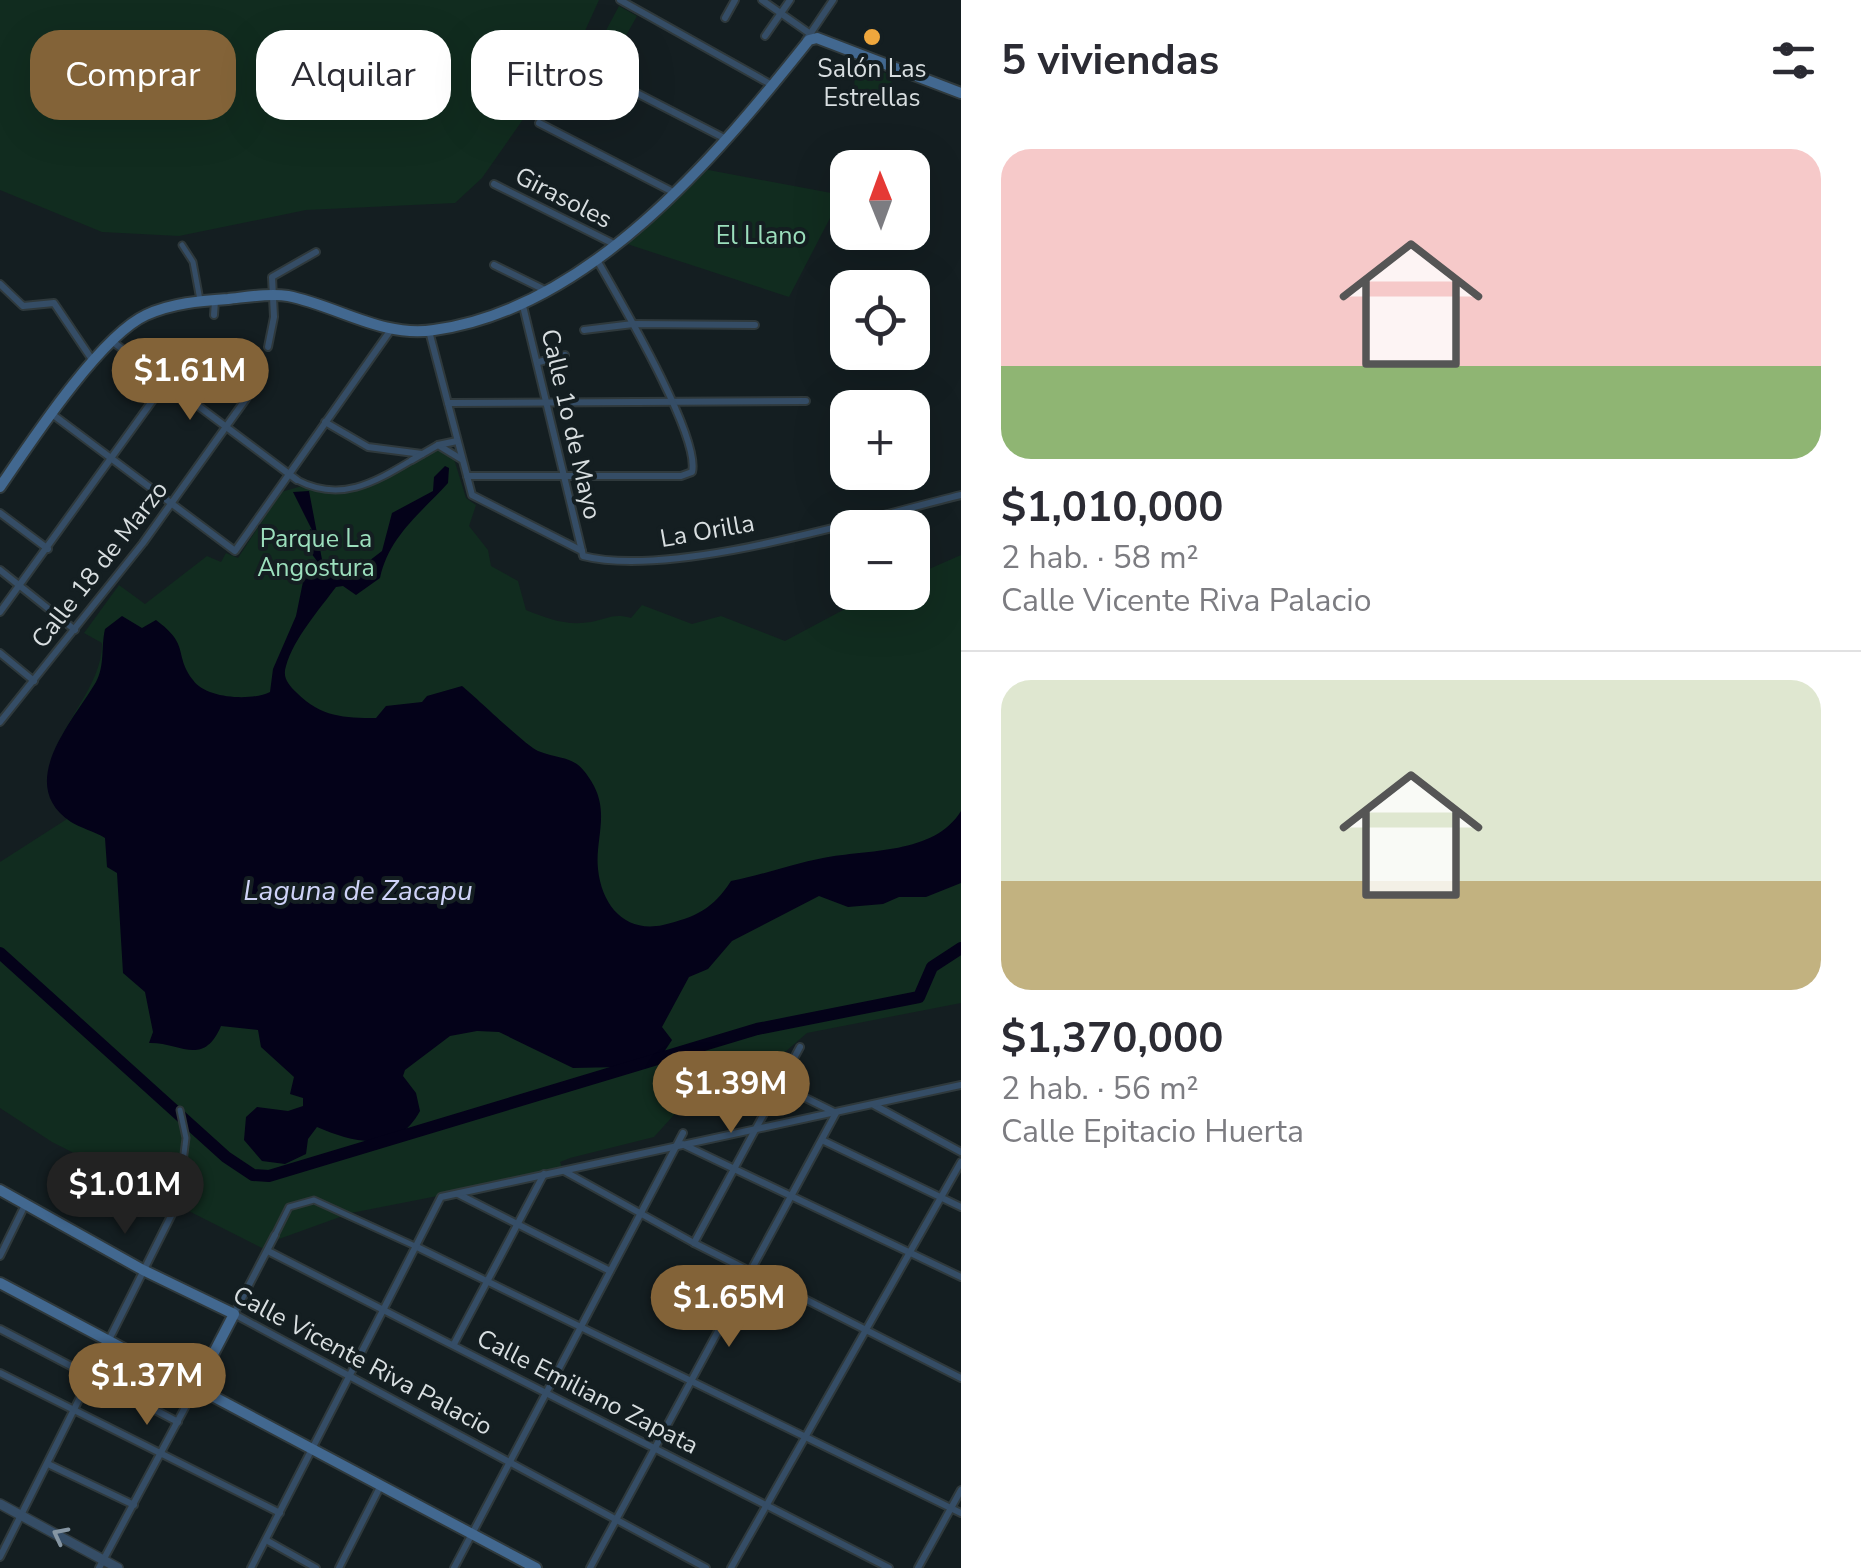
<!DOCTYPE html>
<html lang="es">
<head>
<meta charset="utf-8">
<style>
  :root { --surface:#fff; --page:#f7f7f7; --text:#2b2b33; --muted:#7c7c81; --line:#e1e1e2; --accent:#836338 }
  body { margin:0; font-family:"Nunito Sans",sans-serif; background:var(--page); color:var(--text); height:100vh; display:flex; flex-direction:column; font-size:38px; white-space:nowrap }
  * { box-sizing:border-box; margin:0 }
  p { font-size:32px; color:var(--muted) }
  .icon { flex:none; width:55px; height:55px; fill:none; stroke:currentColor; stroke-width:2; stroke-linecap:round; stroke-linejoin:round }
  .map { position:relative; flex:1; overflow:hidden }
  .sheet { display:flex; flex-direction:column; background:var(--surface); width:900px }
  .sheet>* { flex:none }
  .guide { position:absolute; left:30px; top:30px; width:780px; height:90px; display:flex; gap:20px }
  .needle { width:65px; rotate:359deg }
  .buttons { position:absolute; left:830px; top:150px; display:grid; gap:20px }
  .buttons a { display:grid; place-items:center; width:100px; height:100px; border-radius:20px; background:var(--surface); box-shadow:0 10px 40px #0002; font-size:50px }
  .price { position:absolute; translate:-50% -85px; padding:0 22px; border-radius:35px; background:var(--accent); color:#fff; font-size:32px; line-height:65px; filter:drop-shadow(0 2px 5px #0008) }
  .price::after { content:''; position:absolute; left:50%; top:60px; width:30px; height:22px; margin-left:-15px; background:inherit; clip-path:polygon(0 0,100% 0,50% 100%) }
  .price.on { background:#222; color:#fff }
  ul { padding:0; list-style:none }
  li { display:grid; align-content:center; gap:20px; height:530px; padding:0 40px }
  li+li { border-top:2px solid var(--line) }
  li span { display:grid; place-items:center; height:310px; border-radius:30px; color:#555 }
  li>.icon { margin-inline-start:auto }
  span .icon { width:180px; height:180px; fill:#fffc; stroke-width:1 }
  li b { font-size:42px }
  h2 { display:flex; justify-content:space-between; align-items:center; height:120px; padding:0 40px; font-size:42px }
  .chip { padding:0 35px; border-radius:30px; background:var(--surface); box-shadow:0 10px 40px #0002; font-size:35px; line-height:90px }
  .chip.on { background:var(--accent); color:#fff }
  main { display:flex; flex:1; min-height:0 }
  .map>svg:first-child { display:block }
  .green { fill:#112c1f }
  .water { fill:#040219 }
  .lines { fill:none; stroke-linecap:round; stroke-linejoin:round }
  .river { stroke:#040219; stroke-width:12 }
  .pedestrian-casing { stroke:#2f393c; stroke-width:9 }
  .minor-casing { stroke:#2f393c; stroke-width:10 }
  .tertiary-casing { stroke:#2f393c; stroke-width:12 }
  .secondary-casing { stroke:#2f393c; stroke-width:14 }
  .pedestrian { stroke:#354d66; stroke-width:5 }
  .minor { stroke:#354d66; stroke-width:6 }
  .tertiary { stroke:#354d66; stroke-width:9 }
  .secondary { stroke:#426890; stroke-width:10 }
  .oneway { stroke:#8696a3 }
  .poi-dot { fill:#efa73d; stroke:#141e21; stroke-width:4 }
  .labels { text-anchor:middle; stroke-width:8; stroke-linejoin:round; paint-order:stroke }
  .poi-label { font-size:25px; fill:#d8dee0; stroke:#141e21 }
  .street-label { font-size:25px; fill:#d8dee0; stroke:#141e21 }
  .park-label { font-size:25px; fill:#9cdfbd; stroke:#141e21 }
  .water-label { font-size:28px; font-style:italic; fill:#cfd3f8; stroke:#141e21 }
</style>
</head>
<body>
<main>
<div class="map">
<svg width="961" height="1568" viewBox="0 0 961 1568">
  <rect width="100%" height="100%" fill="#141e21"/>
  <g class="green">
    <polygon points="0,0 599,0 569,66 538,98 482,178 455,203 306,210 179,236 102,232 0,190"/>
    <polygon points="619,6 637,16 619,48 602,38"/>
    <polygon points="854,66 876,66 876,81 878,72 893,74 888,100 855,103"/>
    <polygon points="698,168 842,195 789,297 621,242"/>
    <path d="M436,446L454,459L466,498L476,505L469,526L488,550L491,566L518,581L526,610C548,619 567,626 591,622C608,619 613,613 631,618L642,605L692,624L721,616L785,641L875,593L912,592L913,576L961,555V1003L807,1033L785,1052L700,1086L654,1137L570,1158L560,1162L564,1171L351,1213L279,1239L276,1235L268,1251L52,1142L0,1108V862L67,819C10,760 103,705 102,643L84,633L119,585L145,604L207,556L221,562L226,553L238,558L281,492L302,486L359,489Z"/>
  </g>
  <path class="water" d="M445,466L449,468L448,483C421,513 389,536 380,578L356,595L343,586L336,587C319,610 294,638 286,666C282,678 289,685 297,693C321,717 344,718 376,718L386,706L422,702L427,696L462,686C478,699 526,746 538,751C566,762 576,753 594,786C609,815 595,840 598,869C602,907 626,933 663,925C696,917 713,909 731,881C762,875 792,864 823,858C867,849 934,855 961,811V883L926,897H899L883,904L848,907L819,896L732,941L708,969L689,977L662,1027L672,1040L664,1052L620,1067L573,1068L499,1032L477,1031L450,1036L405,1070L403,1076L416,1093L420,1111C397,1154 354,1143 317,1127L308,1139L306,1154L285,1164L262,1161L244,1140L246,1117L257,1107L288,1111L303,1106V1098L290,1094L294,1077L261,1047L258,1030L221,1026C203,1068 180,1042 149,1043L153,1032L145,992L123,973L117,873L107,867L105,838C94,831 80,828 71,822C14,784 73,721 96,682C105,666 101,646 105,629L122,616L142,628L156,620C191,646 173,653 193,680C206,699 252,701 270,692L273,669L296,616L305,572L317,561L299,537L311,529L314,534L293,492L309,491L324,570L333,574L341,569L356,571L382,551L392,513L433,491L434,477Z"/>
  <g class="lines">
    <polyline class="river" points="0,953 226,1157 253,1175 269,1176 757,1029 919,997 932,967 961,948"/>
    <defs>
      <g id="pedestrian">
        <polyline points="182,245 193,262 200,300"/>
        <path d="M297,480C341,503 375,482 412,460"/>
        <polyline points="178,1201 186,1138 180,1110"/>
        <polyline points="275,1235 289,1207 314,1200 417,1247"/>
      </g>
      <g id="minor">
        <polyline points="620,0 772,85"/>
        <polyline points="762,0 809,33"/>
        <polyline points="725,18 735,0"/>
        <polyline points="765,36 790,0"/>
        <polyline points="806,40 833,0"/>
        <polyline points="592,70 724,138"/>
        <polyline points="539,123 673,192"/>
        <polyline points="494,184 614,244"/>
        <polyline points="494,265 547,291"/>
        <polyline points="0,284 23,306 54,303 93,361"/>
        <polyline points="523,306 582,551"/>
        <polyline points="214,315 215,301"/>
        <polyline points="584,330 633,324 755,325"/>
        <path d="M429,331L472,495L582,551L583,556C673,579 866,518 961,495"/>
        <polyline points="113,342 297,480"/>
        <polyline points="268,347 274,317 272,277 316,252"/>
        <polyline points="539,362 565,355"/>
        <polyline points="448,403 806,401"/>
        <polyline points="52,414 235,551 390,331"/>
        <polyline points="325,422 368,447 422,454"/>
        <polyline points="438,445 461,459"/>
        <polyline points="412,460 438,445 457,441"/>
        <path d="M467,476H681L692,472C701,437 618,297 597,260"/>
        <polyline points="0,513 48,549"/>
        <polyline points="0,570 75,630"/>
        <polyline points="0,612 189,350"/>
        <polyline points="0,653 34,681"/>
        <polyline points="0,722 143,543 248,396"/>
        <polyline points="874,1105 961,1152"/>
        <polyline points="822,1140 961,1207"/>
        <polyline points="682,1144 961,1277"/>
        <polyline points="564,1171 694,1243 961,1378"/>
        <polyline points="458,1194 610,1271"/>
        <polyline points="275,1235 234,1314 706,1568"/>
        <polyline points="694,1243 800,1047"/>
        <polyline points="417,1247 961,1513"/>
        <polyline points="268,1251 889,1568"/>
        <polyline points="0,1256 25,1205"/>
        <polyline points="0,1329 178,1422"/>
        <polyline points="454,1344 544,1174"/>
        <polyline points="0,1373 280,1513"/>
        <polyline points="48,1464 134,1505"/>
        <polyline points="266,1540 316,1568"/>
        <polyline points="0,1557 178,1202"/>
        <polyline points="99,1568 196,1387"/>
        <polyline points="251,1568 441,1197 961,1085"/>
        <polyline points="339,1568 381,1485"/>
        <polyline points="454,1568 683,1133"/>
        <polyline points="590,1568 836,1113 757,1074"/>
        <polyline points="731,1568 961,1162"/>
        <polyline points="918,1568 961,1490"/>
      </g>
      <polyline id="tertiary" points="0,1504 118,1568"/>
      <g id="secondary">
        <path d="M0,487C30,443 100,336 146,315C172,303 200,301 228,299C247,297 269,293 288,296C338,306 382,338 434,330C589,309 716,157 809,40L817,38L961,93"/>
        <polyline points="0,1190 143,1270 234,1314 196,1387"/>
        <polyline points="0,1283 536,1568"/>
      </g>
    </defs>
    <use href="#pedestrian" class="pedestrian-casing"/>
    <use href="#minor" class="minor-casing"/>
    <use href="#tertiary" class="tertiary-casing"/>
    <use href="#secondary" class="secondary-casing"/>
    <use href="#pedestrian" class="pedestrian"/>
    <use href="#minor" class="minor"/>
    <use href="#tertiary" class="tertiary"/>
    <use href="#secondary" class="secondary"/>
  </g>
  <defs><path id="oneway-chevron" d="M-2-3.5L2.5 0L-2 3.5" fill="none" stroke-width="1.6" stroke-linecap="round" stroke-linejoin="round" transform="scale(2.5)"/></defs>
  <use class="oneway" href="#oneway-chevron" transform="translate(60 1535) rotate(-153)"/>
  <circle class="poi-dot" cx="872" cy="37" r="10"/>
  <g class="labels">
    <g class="poi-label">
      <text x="872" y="77">Salón Las<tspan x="872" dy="29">Estrellas</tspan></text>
    </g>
    <g class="street-label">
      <text transform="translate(564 197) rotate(27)" y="9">Girasoles</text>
      <text transform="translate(572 424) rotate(77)" y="9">Calle 1o de Mayo</text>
      <text transform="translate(707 530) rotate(-10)" y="9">La Orilla</text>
      <text transform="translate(99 564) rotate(-52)" y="9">Calle 18 de Marzo</text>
      <text transform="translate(363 1360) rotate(28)" y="9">Calle Vicente Riva Palacio</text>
      <text transform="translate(588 1391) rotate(27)" y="9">Calle Emiliano Zapata</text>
    </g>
    <g class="park-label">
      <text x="761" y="244">El Llano</text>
      <text x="316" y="547">Parque La<tspan x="316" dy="29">Angostura</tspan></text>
    </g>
    <g class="water-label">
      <text x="358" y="900">Laguna de Zacapu</text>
    </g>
  </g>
</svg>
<div class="buttons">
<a><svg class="needle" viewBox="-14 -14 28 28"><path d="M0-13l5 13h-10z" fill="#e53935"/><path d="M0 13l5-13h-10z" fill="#7c7c81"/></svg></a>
<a><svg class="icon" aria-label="locate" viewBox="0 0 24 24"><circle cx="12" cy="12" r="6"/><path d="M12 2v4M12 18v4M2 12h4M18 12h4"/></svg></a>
<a>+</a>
<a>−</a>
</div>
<b class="price" style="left:190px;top:423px">$1.61M</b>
<b class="price" style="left:731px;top:1136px">$1.39M</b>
<b class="price on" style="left:125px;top:1237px">$1.01M</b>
<b class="price" style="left:729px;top:1350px">$1.65M</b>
<b class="price" style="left:147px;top:1428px">$1.37M</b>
<div class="guide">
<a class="chip on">Comprar</a>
<a class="chip">Alquilar</a>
<a class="chip">Filtros</a>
</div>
</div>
<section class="sheet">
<h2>5 viviendas<svg class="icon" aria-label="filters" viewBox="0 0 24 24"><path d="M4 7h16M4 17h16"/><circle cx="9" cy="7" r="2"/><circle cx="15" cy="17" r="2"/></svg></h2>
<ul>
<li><span style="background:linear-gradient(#f6c9c9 70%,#8fb573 0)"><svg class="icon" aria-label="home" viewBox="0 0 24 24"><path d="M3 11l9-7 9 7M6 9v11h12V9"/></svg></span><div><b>$1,010,000</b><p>2 hab. · 58 m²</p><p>Calle Vicente Riva Palacio</p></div></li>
<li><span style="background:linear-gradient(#dfe7d0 65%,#c2b280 0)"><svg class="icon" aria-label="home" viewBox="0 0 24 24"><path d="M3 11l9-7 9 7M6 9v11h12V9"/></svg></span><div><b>$1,370,000</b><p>2 hab. · 56 m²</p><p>Calle Epitacio Huerta</p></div></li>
</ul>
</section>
</main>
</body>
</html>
